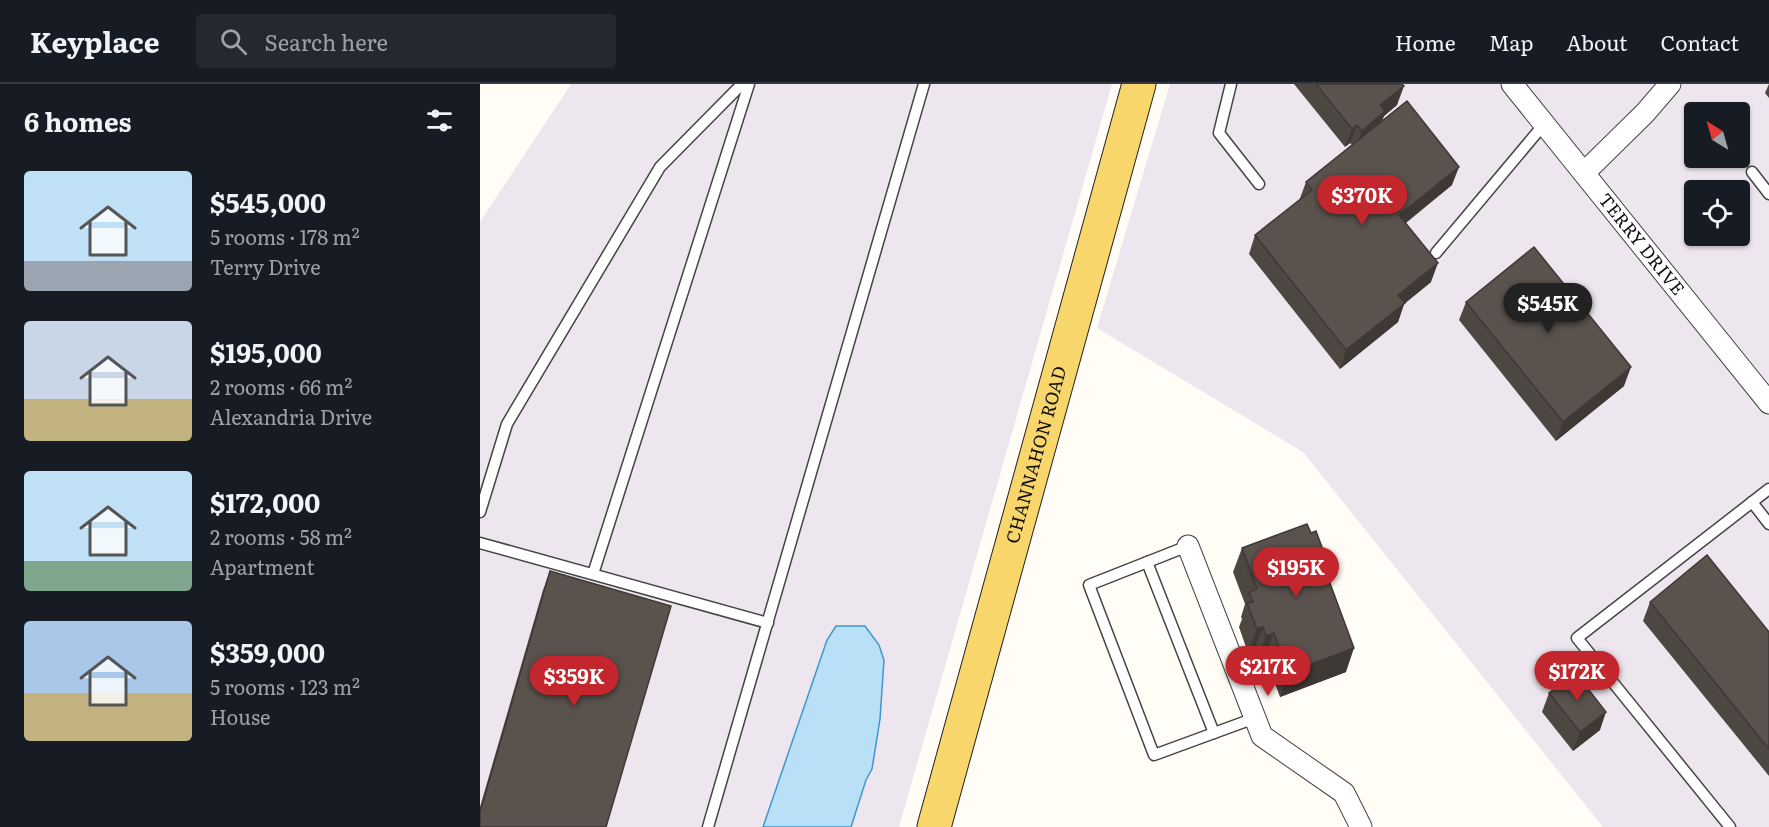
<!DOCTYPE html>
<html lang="en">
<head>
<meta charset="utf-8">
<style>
  :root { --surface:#171b24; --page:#242831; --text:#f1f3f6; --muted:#9ea1a6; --line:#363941; --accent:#c4262e }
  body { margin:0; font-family:Literata,serif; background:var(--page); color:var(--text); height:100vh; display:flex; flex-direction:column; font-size:22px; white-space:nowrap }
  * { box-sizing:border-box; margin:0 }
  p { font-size:20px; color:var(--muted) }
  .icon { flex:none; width:33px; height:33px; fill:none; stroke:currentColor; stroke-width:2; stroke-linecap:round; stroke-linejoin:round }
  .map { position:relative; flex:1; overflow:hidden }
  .sheet { display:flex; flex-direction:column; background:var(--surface); width:480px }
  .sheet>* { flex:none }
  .needle { width:39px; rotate:323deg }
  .buttons { position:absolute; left:1204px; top:18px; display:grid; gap:12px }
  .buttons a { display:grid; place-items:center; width:66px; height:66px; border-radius:6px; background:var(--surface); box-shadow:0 2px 4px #0004; font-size:30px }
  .price { position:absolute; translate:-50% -51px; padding:0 14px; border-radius:21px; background:var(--accent); color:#fff; font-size:20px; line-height:39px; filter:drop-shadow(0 2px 3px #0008) }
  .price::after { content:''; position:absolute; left:50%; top:36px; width:18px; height:14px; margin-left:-9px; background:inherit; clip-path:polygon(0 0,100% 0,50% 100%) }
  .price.active { background:#222; color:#fff }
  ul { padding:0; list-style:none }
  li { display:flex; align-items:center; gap:18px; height:150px; padding:0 24px }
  li span { display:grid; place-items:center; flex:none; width:168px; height:120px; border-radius:6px; color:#555 }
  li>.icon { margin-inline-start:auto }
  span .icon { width:72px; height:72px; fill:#fffc; stroke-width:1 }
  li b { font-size:26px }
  h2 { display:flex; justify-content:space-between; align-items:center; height:72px; padding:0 24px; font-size:26px }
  header { display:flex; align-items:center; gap:36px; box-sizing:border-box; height:84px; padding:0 30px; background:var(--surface); border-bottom:2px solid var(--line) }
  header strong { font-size:28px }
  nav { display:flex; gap:33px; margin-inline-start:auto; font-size:21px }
  .search { width:420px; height:54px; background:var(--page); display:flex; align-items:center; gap:15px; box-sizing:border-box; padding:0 21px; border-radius:6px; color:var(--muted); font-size:22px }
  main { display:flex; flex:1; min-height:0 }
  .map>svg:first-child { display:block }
  .industrial { fill:#eee6ef; fill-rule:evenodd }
  .water { fill:#b9e0f7; stroke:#3f96cf; stroke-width:1.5 }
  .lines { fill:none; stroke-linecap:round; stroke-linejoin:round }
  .lane-casing { stroke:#444; stroke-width:13 }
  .street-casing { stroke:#444; stroke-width:23 }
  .primary-casing { stroke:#222; stroke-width:35 }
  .lane { stroke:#fff; stroke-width:10 }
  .street { stroke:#fff; stroke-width:21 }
  .primary { stroke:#f9d66b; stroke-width:33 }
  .wall { fill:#4d4742 }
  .shaded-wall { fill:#3f3936 }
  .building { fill:#5a524d; stroke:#3f3936; stroke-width:1.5 }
  .labels { text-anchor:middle; stroke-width:6; stroke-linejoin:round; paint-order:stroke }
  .street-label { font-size:18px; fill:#111; stroke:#fff }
</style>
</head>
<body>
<header>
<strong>Keyplace</strong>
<div class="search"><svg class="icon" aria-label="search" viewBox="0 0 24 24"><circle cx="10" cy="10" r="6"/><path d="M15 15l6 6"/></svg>Search here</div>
<nav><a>Home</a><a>Map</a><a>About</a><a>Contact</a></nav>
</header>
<main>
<section class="sheet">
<h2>6 homes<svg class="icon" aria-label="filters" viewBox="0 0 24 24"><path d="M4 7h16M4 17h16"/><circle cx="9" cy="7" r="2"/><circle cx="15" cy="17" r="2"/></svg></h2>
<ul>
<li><span style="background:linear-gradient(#bfe0f5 75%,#9aa5b1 0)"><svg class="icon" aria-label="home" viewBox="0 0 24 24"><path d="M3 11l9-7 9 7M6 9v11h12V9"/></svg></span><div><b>$545,000</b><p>5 rooms · 178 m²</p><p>Terry Drive</p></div></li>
<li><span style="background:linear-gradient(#c9d6e8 65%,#c2b280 0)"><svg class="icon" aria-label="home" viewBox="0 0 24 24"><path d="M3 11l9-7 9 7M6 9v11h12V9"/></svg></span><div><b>$195,000</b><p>2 rooms · 66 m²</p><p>Alexandria Drive</p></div></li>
<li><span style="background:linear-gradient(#bfe0f5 75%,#7fa58c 0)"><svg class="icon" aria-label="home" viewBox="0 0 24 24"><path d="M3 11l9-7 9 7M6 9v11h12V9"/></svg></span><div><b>$172,000</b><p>2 rooms · 58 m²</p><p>Apartment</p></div></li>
<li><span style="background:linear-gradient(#a9c7e8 60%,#c2b280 0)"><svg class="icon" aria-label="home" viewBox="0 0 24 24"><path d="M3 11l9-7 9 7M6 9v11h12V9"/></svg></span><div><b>$359,000</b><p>5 rooms · 123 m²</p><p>House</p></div></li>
</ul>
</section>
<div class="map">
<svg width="1289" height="743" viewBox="0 0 1289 743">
  <rect width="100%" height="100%" fill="#fffdf5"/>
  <g class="industrial">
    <polygon points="91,0 632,0 419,743 0,743 0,138"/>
    <path d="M690,0H1289V743H1123L823,368L617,244ZM1215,28H1260V74H1215ZM1215,106H1260V152H1215Z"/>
  </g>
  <polygon class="water" points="356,542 385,542 399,561 404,576 400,635 392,685 386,696 371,743 283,743 347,556"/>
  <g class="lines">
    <defs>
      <g id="lane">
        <polyline points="751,0 739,49 779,100"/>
        <polyline points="1272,88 1289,110"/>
        <polyline points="956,169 1065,39"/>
        <polyline points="1272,418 1289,440"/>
        <polyline points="0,428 27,340 180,83 262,0"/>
        <polyline points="0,459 288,539"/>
        <polyline points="708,462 609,501 674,671 775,634"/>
        <polyline points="667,478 734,649"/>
        <polyline points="113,490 269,0"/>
        <polyline points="228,743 444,0"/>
        <polyline points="1250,743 1097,554 1289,405"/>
      </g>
      <g id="street">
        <path id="s1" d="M1032,0L1289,319"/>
        <polyline points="1105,88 1165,29 1190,0"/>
        <polyline points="708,462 782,652 864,709 881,743"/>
      </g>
      <g id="primary">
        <path id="s2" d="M454,743L659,0"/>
      </g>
    </defs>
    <use href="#lane" class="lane-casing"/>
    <use href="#street" class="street-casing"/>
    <use href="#primary" class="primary-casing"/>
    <use href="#lane" class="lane"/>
    <use href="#street" class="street"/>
    <use href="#primary" class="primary"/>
  </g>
  <g class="wall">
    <polygon points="814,0 922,0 917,21 904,32 902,37 972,101 926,139 951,198 924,220 918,238 860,285 769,170 775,151 819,117 826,98 872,61 870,59 865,63"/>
    <polygon points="1289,0 1289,14 1285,9"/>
    <polygon points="986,218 1144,302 1076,357 979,236"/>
    <polygon points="831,449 846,474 843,481 866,588 800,613 785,573 777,576 774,566 768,569 759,543 762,535 761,533 765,520 753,488 762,464"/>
    <polygon points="70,487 0,743 0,723 63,506"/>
    <polygon points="1170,518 1289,548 1289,692 1163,537"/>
    <polygon points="1069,609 1120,646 1093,667 1062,628"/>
  </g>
  <g class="shaded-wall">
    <polygon points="924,2 917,21 904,32 898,46 875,65 882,47 900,21"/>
    <polygon points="877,41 870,59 865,63 872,45"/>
    <polygon points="979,83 972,101 912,149 919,131"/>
    <polygon points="958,179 951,198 924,220 918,238 860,285 866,266 918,211"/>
    <polygon points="1151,283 1144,302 1076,357 1083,338"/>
    <polygon points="783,543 774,566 768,569 777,545"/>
    <polygon points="794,549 785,573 777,576 786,552"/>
    <polygon points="874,564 866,588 800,613 808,589"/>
    <polygon points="1126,628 1120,646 1093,667 1100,648"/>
  </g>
  <g class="building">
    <polygon points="836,0 922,0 924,2 900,21 905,27 882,47 877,41 872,45"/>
    <polygon points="927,17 979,83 919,131 958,179 918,211 925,219 866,266 775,151 832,106 826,98"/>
    <polygon points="1054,163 1151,283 1083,338 986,218"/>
    <polygon points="827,440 831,449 836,447 846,474 841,475 874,564 808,589 794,549 786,552 783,543 777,545 767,519 773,518 769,509 777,505 762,464"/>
    <polygon points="1227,471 1289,548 1289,665 1170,518"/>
    <polygon points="70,487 191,522 126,743 0,743 0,728"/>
    <polygon points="1095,588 1126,628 1100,648 1069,609"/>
  </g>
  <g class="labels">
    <g class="street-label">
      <text dy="6" stroke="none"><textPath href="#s1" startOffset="206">TERRY DRIVE</textPath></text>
      <text dy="6" stroke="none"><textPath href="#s2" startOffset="386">CHANNAHON ROAD</textPath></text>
    </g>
  </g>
</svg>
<div class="buttons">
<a><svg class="needle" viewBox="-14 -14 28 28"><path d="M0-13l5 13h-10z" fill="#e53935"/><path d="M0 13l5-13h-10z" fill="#9ea1a6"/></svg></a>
<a><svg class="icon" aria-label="locate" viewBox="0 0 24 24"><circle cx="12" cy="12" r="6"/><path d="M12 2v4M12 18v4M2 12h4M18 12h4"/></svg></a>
</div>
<b class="price" style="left:882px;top:142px">$370K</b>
<b class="price active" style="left:1068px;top:250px">$545K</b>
<b class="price" style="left:816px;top:514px">$195K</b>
<b class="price" style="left:788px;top:613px">$217K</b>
<b class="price" style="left:1097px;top:618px">$172K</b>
<b class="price" style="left:94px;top:623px">$359K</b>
</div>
</main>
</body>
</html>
